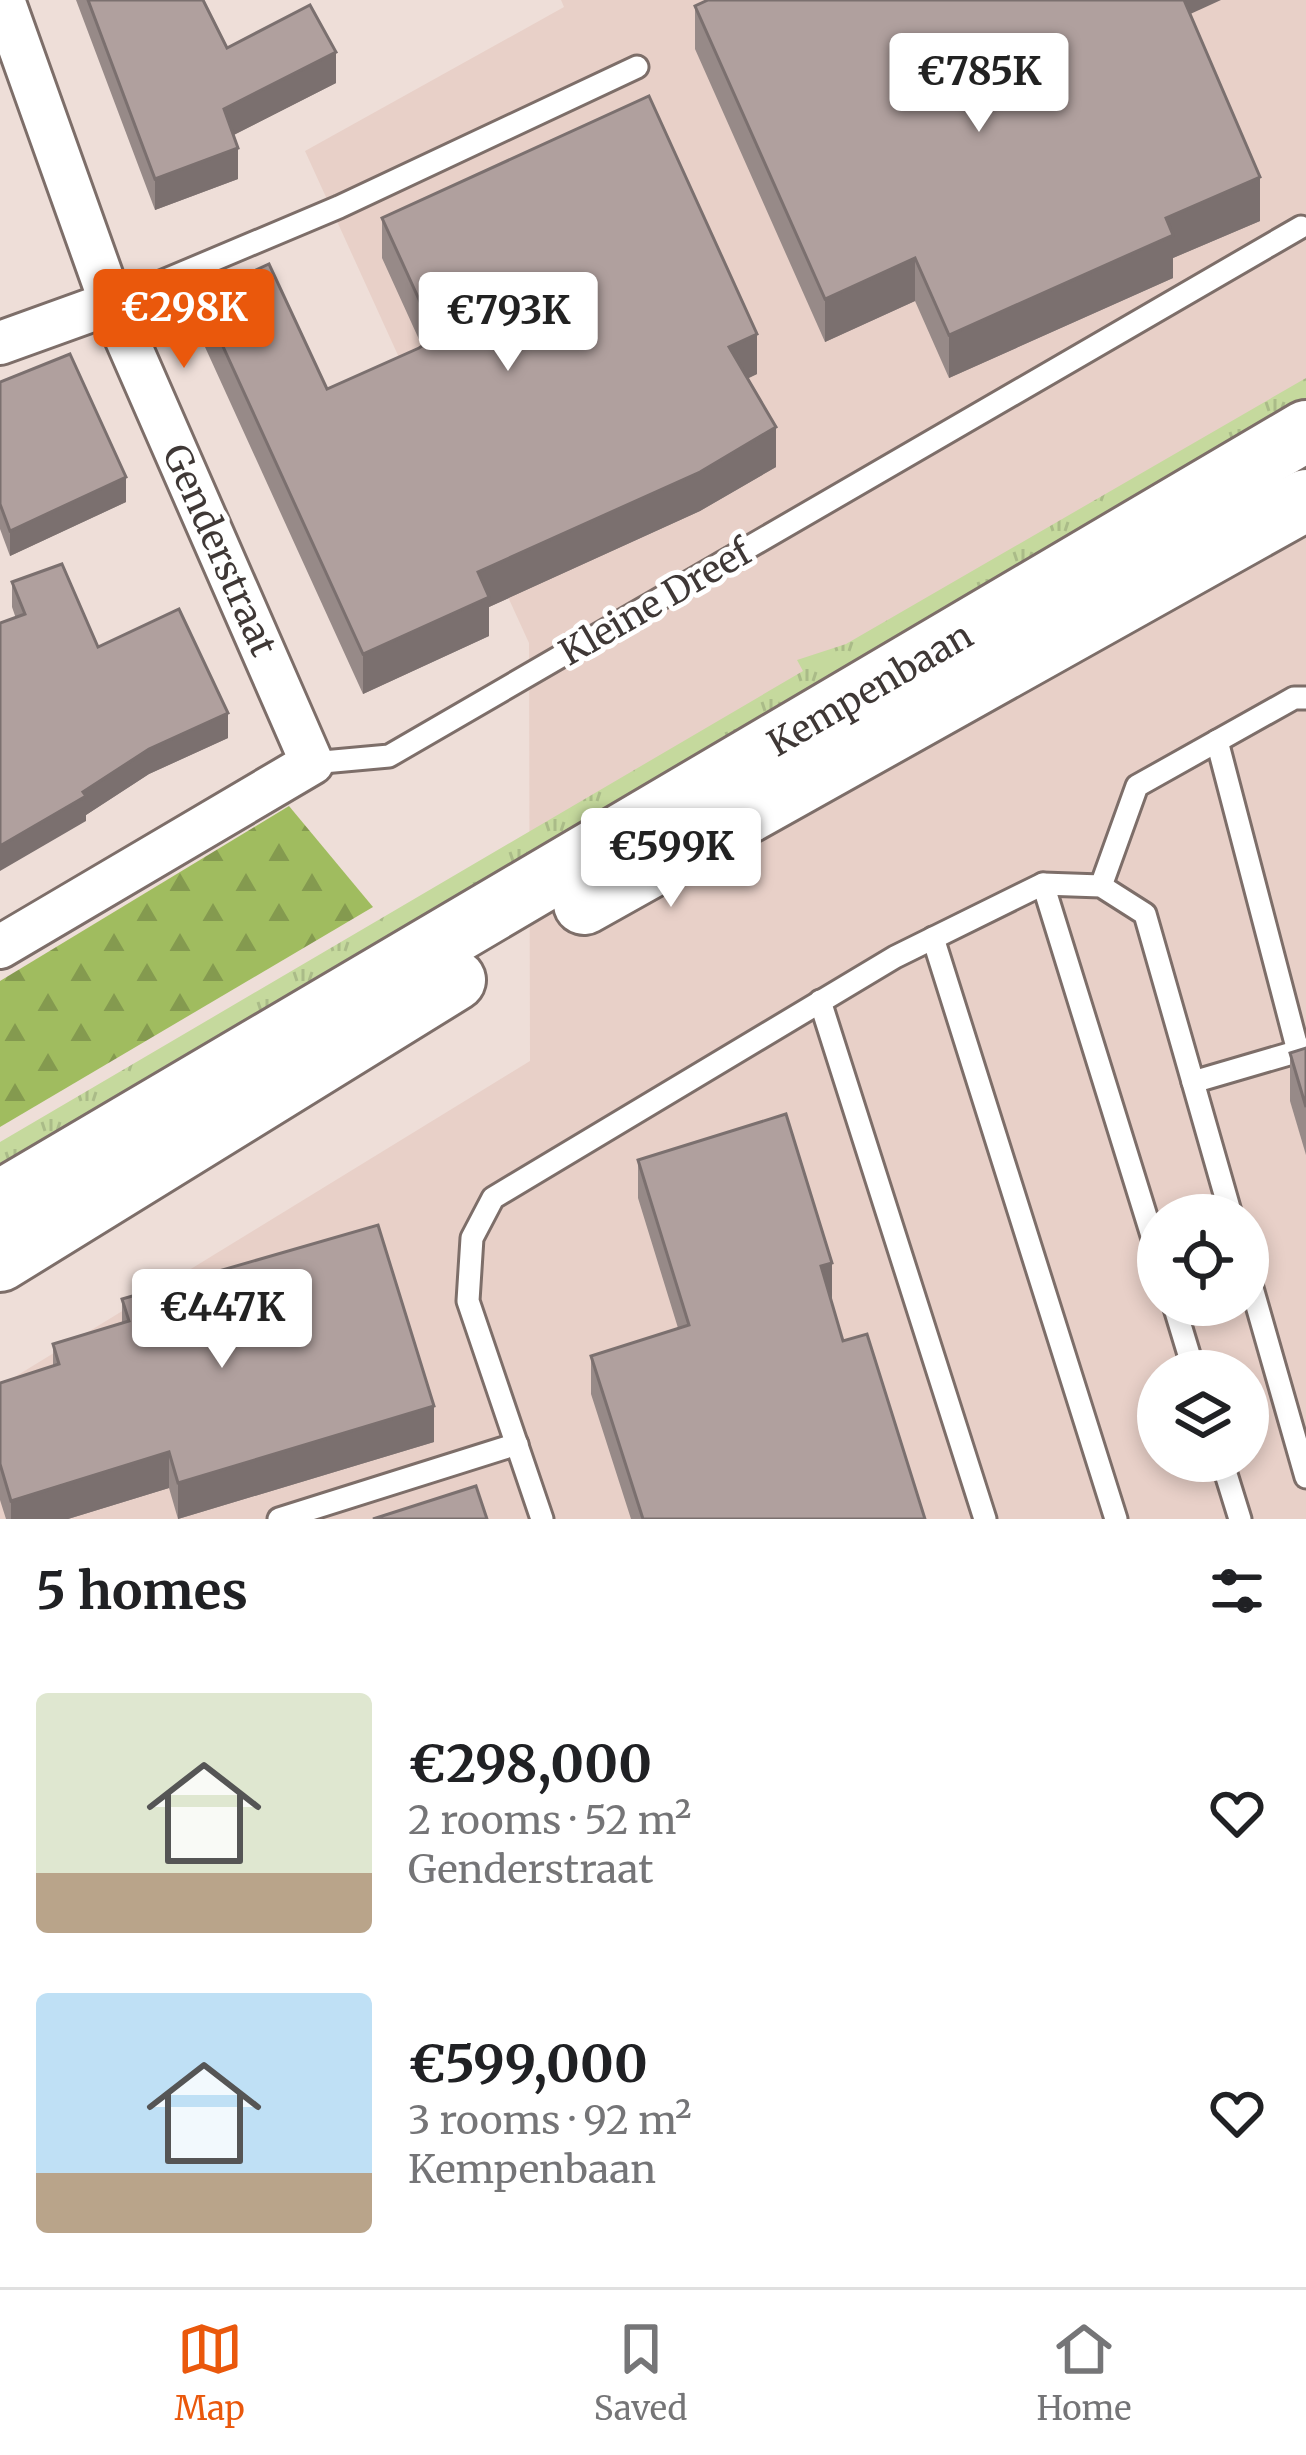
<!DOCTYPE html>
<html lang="en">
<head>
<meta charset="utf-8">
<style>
  :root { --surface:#fff; --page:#f2f2f2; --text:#202124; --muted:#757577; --line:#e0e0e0; --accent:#ea580c }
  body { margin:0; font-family:Merriweather,serif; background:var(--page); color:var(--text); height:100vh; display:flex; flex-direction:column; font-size:45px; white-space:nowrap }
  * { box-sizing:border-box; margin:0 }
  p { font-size:39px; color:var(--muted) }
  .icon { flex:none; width:66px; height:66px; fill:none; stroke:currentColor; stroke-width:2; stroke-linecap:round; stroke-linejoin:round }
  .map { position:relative; height:1519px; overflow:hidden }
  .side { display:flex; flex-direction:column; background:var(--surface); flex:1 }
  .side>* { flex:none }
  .tools { position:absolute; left:1137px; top:1194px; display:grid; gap:24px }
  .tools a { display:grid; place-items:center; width:132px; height:132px; border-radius:50%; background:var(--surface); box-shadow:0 6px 18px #0003; font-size:60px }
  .price { position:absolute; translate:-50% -102px; padding:0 27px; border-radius:12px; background:#fff; color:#222; font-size:39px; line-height:78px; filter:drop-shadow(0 3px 6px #0008) }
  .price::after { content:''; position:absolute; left:50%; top:72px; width:36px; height:27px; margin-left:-18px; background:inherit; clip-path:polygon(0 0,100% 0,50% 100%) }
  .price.on { background:var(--accent); color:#fff }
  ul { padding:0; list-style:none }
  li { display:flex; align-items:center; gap:36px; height:300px; padding:0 36px }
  li span { display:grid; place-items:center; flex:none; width:336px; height:240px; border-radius:12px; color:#555 }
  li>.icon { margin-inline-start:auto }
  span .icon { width:144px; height:144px; fill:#fffc; stroke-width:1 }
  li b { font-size:51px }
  h2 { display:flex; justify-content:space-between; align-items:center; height:144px; padding:0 36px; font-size:51px }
  .menu { display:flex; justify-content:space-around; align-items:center; height:168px; border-top:3px solid var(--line); background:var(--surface); font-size:33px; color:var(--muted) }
  .menu a { display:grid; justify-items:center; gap:6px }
  .menu .on { color:var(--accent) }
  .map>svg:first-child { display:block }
  .built { fill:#e8d0c8; fill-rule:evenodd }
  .grass { fill:url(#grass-tufts) }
  .forest { fill:url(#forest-firs) }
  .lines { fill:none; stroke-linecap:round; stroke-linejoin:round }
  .lane-casing { stroke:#7d6e69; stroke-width:27 }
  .street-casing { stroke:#7d6e69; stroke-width:48 }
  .secondary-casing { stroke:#7d6e69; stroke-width:66 }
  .lane { stroke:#fff; stroke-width:21 }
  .street { stroke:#fff; stroke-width:42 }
  .secondary { stroke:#fff; stroke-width:60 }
  .wall { fill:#978a88 }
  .shaded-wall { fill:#7b706f }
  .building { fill:#b0a09e; stroke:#7b706f; stroke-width:3 }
  .labels { text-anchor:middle; stroke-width:10; stroke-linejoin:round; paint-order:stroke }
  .street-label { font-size:36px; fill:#3f3836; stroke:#fff }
</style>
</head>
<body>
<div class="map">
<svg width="1306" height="1519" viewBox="0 0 1306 1519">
  <defs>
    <pattern id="grass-tufts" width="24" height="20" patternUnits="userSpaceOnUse" patternTransform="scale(3)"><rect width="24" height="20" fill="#c5d99d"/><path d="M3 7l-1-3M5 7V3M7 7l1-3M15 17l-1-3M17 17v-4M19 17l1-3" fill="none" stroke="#ab8"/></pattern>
    <pattern id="forest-firs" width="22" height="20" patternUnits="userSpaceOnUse" patternTransform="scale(3)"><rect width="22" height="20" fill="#a0bc5f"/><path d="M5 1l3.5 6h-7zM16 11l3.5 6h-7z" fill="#849a4f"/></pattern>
  </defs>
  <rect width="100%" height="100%" fill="#eeded8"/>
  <path class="built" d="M561,0H1306V1519H0V1386L530,1061L529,643L305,151L564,7ZM1158,1215H1248V1305H1158ZM1158,1371H1248V1461H1158Z"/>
  <polygon class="grass" points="1306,378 1306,401 0,1172 0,1142 803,671 797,660 846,644"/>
  <polygon class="forest" points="289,806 373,907 0,1127 0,981"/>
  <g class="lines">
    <defs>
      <g id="lane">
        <polyline points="111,303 339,207 637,67"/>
        <polyline points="1217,741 1298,1051"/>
        <polyline points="312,763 389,756 1301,227"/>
        <polyline points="1043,884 1158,1255"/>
        <polyline points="1101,886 1137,786 1294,698 1306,698"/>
        <polyline points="933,938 1116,1519"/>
        <polyline points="820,1001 985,1519"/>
        <polyline points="1193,1082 1306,1049"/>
        <polyline points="1248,1274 1306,1477"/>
        <polyline points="1174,1305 1194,1371"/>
        <polyline points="1222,1461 1240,1519"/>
        <polyline points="279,1519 517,1444"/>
        <polyline points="542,1519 468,1301 472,1238 493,1198 895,957 1043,884 1101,886 1145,914 1231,1215"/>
      </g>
      <g id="street">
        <polyline points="0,343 111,303"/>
        <polyline points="0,947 312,763 111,303 3,0"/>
      </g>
      <g id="secondary">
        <polyline points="584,904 1306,500"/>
        <polyline points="0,1201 1306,431"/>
        <polyline points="0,1261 455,980"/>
      </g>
    </defs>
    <use href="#lane" class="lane-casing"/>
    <use href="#street" class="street-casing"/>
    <use href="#secondary" class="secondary-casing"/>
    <use href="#lane" class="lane"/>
    <use href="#street" class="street"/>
    <use href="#secondary" class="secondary"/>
  </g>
  <g class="wall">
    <polygon points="76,0 203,0 227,48 336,83 233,135 238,179 155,210"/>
    <polygon points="695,6 1190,14 1260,221 1173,258 1173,278 949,378 915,301 825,342 695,49"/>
    <polygon points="382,218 757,374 747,379 776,467 700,511 489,607 489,636 363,694 200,336 200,296 327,389 422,346 382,258"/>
    <polygon points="0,382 126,502 10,556 0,529"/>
    <polygon points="12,582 98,647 228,738 149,774 86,815 86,821 12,607"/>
    <polygon points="1306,1048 1306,1155 1290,1101 1290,1053"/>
    <polygon points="638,1160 832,1301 843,1341 925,1519 631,1519 591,1394 591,1356 678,1328 638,1198"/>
    <polygon points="122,1299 434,1442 178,1519 169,1488 68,1519 6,1519 0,1500 0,1383 53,1366 53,1344 122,1324"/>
  </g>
  <g class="shaded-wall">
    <polygon points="1175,0 1221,0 1175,21"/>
    <polygon points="336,52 336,83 224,140 224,109"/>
    <polygon points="238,148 238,179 155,210 155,179"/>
    <polygon points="1260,177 1260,221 1173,258 1173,278 949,378 949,335 1166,218"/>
    <polygon points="915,258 915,301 825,342 825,299"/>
    <polygon points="757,334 757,374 729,387 729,347"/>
    <polygon points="776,427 776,467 700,511 489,607 489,636 363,694 363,654 478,572"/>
    <polygon points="126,477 126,502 10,556 10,531"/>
    <polygon points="228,713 228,738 149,774 86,815 86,821 0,871 0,846 149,749"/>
    <polygon points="832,1263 832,1301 821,1266"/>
    <polygon points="434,1406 434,1442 178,1519 178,1483"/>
    <polygon points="169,1452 169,1488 68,1519 11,1519 11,1501"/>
  </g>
  <g class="building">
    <polygon points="88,0 203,0 227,48 310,5 336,52 224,109 238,148 155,179"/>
    <polygon points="708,0 1184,0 1260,177 1166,218 1173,235 949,335 915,258 825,299 695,6"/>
    <polygon points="649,96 757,334 729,347 776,427 700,472 478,572 489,597 363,654 200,296 269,264 327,389 419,348 436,337 382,218"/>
    <polygon points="70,354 126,477 10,531 0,504 0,382"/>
    <polygon points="62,564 98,647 179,609 228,713 149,749 83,792 86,796 0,846 0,623 25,614 12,582"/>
    <polygon points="1306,1048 1306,1107 1290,1053"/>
    <polygon points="786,1114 832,1263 821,1266 843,1341 867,1334 925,1519 643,1519 591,1356 689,1325 638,1160"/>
    <polygon points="378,1225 434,1406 178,1483 169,1452 11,1501 0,1464 0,1383 59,1364 53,1344 129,1321 122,1299"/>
    <polygon points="476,1486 487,1519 373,1519"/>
  </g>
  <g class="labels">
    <g class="street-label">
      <text transform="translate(220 550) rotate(66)" y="13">Genderstraat</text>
      <text transform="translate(655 602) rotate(-30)" y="13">Kleine Dreef</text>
      <text transform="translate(870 689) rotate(-30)" y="13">Kempenbaan</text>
    </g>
  </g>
</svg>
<div class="tools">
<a><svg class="icon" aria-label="locate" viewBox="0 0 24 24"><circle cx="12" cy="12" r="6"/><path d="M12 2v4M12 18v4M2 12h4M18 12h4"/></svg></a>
<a><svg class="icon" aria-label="layers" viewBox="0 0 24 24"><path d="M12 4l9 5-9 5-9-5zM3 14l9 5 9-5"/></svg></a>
</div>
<b class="price" style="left:979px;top:135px">€785K</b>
<b class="price on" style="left:184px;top:371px">€298K</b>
<b class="price" style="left:508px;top:374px">€793K</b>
<b class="price" style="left:671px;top:910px">€599K</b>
<b class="price" style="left:222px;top:1371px">€447K</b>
</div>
<section class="side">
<h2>5 homes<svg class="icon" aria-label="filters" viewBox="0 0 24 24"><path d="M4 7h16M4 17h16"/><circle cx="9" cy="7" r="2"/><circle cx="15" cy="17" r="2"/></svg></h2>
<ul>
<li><span style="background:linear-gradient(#dfe7d0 75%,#b9a48a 0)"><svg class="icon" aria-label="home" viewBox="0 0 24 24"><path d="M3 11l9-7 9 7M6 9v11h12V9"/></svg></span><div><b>€298,000</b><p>2 rooms · 52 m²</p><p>Genderstraat</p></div><svg class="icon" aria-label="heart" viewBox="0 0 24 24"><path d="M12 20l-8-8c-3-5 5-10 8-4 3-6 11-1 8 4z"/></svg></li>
<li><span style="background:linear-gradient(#bfe0f5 75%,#b9a48a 0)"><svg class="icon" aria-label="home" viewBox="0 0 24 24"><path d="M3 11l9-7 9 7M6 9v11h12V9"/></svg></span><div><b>€599,000</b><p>3 rooms · 92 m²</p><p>Kempenbaan</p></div><svg class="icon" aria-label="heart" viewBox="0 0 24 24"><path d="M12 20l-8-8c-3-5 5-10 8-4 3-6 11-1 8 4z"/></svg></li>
</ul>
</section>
<nav class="menu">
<a class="on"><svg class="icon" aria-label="map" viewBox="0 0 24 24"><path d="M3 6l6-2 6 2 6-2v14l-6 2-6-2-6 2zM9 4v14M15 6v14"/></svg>Map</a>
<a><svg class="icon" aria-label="saved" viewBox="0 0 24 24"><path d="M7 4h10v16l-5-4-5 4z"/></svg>Saved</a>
<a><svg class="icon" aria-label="home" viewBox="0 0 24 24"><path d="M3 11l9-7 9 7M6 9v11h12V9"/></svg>Home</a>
</nav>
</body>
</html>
